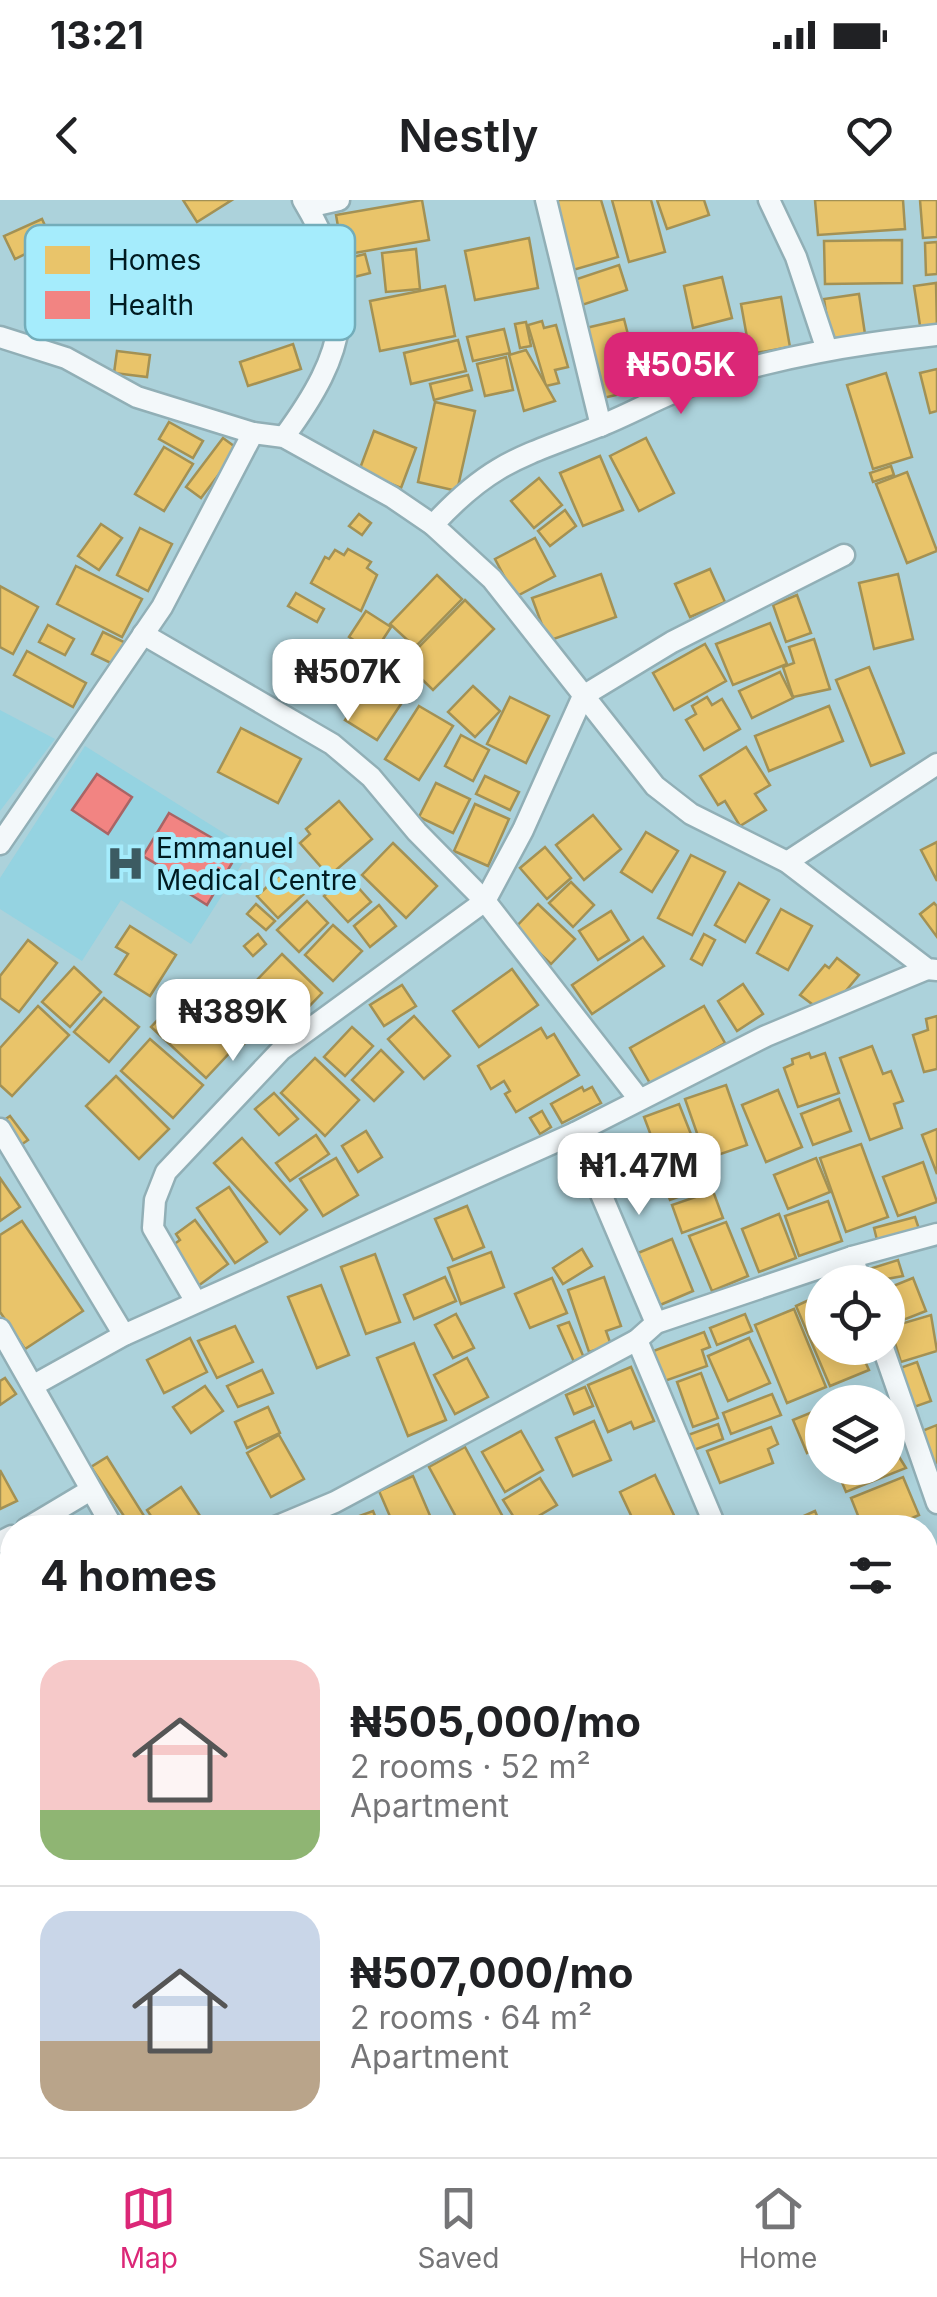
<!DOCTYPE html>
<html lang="en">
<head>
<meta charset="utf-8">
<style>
  :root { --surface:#fff; --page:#f6f6f6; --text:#202124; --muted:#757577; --line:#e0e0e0; --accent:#db2777 }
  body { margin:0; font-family:Inter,sans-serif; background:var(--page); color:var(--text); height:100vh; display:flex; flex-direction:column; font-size:38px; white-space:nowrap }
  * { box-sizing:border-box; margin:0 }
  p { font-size:32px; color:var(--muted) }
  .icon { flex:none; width:55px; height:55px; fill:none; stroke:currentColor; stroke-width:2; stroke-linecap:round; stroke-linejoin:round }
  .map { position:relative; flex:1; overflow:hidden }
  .drawer { position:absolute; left:0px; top:1315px; width:938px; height:642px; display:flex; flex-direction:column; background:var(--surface); border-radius:40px 40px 0 0; box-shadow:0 5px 25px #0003 }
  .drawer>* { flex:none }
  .buttons { position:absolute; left:805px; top:1065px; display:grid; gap:20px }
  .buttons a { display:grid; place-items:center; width:100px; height:100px; border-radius:50%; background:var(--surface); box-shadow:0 5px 25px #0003; font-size:50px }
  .price { position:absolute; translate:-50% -85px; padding:0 22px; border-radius:20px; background:#fff; color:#222; font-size:32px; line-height:65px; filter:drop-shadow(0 2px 5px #0008) }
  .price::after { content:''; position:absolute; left:50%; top:60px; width:30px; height:22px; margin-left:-15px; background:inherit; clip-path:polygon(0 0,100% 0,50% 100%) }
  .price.current { background:var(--accent); color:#fff }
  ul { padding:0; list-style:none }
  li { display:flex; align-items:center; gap:30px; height:250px; padding:0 40px }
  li+li { border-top:2px solid var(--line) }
  li span { display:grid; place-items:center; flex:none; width:280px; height:200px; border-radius:30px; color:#555 }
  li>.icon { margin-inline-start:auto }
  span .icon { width:120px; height:120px; fill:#fffc; stroke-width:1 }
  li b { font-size:42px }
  h2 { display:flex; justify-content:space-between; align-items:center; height:120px; padding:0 40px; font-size:42px }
  .status { display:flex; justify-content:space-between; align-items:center; height:70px; padding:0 50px; background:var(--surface); direction:ltr }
  .status svg { height:28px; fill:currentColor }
  header { display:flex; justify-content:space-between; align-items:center; height:130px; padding:0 40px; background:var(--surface); font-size:45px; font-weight:600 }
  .menu { display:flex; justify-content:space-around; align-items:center; height:140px; border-top:2px solid var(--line); background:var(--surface); font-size:28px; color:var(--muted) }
  .menu a { display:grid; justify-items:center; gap:5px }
  .menu .current { color:var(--accent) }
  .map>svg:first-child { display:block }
  .built { fill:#95d3e1 }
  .homes { fill:#e9c46a; stroke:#a39154; stroke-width:2.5 }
  .health { fill:#f28482; stroke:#a96465; stroke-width:2.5 }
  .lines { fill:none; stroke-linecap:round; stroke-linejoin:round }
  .street-casing { stroke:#91afb6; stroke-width:25 }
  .street { stroke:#f3f8fa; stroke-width:20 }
  .rail { stroke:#b9c4c7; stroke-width:6; stroke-dasharray:5 10; stroke-linecap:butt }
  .labels { text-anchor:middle; stroke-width:10; stroke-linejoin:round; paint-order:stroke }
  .poi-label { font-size:28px; fill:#001b21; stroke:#a5ecfc; text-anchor:start }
  .key { fill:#a5ecfc; stroke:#73adba; stroke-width:2.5 }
  .key-label { font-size:28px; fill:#001b21 }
</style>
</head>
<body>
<div class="status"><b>13:21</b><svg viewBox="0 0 49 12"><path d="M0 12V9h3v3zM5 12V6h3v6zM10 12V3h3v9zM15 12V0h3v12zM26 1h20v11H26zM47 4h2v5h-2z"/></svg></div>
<header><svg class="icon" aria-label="back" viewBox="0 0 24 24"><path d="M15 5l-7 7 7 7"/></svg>Nestly<svg class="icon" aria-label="heart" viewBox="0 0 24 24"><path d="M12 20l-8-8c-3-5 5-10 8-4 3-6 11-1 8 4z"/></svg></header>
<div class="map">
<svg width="937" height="1957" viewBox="0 0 937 1957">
  <rect width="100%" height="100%" fill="#acd2db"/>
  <g class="built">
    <polygon points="0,510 55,539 0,611"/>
    <polygon points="85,546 251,650 191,744 121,700 82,761 0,709 0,678"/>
  </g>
  <g class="homes">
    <polygon points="183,0 232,0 197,22"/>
    <polygon points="422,0 429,40 343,55 336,15"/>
    <polygon points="553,0 601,0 618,57 573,70"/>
    <polygon points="612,0 651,0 665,52 629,62"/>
    <polygon points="657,0 704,0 709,15 667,29"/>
    <polygon points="815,0 903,0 905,29 818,35"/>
    <polygon points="920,0 937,0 937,37 923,38"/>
    <polygon points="42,19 52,41 15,59 4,36"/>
    <polygon points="529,38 538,88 475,100 465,51"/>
    <polygon points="902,40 902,83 825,84 824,41"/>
    <polygon points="937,42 937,74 926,75 925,43"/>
    <polygon points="416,49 420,89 386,92 382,53"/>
    <polygon points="365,54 370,73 342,80 337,61"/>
    <polygon points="619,65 627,90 579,106 571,81"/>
    <polygon points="722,77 732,118 693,128 684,86"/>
    <polygon points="936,83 937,129 921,132 914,86"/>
    <polygon points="445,86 455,136 380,151 370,101"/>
    <polygon points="859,94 865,134 830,139 824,99"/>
    <polygon points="781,97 790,147 750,154 741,104"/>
    <polygon points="624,119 642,189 603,198 586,128"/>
    <polygon points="542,121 544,128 556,125 568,167 555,170 559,183 546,186 528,125"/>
    <polygon points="526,122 531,146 520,148 515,124"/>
    <polygon points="504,129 510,153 473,161 467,137"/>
    <polygon points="458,140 466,171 411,184 404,153"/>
    <polygon points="689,143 699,175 657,188 646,156"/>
    <polygon points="293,144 301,169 248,186 240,162"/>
    <polygon points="526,150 555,201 524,211 509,155"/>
    <polygon points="117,151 150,155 147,177 114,173"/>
    <polygon points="506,157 513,190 485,196 477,164"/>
    <polygon points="937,169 937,211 930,213 920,173"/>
    <polygon points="886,173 912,257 873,269 847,185"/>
    <polygon points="468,175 472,190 434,200 430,184"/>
    <polygon points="435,202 475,211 457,291 418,282"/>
    <polygon points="169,222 203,241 193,258 159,239"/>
    <polygon points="374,231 416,248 401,288 359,271"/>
    <polygon points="223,238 238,249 201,298 186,287"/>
    <polygon points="646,238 674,293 639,311 610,256"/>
    <polygon points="164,247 193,264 164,311 135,294"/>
    <polygon points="600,256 623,310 583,326 560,273"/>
    <polygon points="891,266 894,275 873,282 870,273"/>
    <polygon points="907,272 937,351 907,363 876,284"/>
    <polygon points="539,278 562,305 534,328 511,301"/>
    <polygon points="565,310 576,326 550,346 538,331"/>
    <polygon points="359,314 371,323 362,335 349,326"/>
    <polygon points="101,324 122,338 99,370 78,356"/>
    <polygon points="140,328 172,344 148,391 117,375"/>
    <polygon points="535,338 555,376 515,397 495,359"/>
    <polygon points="348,349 371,362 367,368 377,375 361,411 311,383 325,357 329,359 335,350 344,355"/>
    <polygon points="76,366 142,399 122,437 57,404"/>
    <polygon points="710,369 725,402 690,417 675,384"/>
    <polygon points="601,374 616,417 548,441 532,398"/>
    <polygon points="898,374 913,439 874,449 859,383"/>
    <polygon points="437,375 462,399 415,447 390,424"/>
    <polygon points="0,386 38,407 13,454 0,447"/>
    <polygon points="296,393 324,409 317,422 288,406"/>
    <polygon points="797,395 811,433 786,442 773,405"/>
    <polygon points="465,400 494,429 433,490 404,462"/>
    <polygon points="366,411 391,427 374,453 349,437"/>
    <polygon points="770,423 787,464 733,485 716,444"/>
    <polygon points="48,425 74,439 65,455 39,442"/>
    <polygon points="103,432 126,443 115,465 92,454"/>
    <polygon points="814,439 830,489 793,497 783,467 794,463 789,447"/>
    <polygon points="705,444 726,481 674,510 653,473"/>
    <polygon points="27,451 86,483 73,507 14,475"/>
    <polygon points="381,465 413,486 377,540 345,520"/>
    <polygon points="869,467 904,553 871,566 836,480"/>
    <polygon points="780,472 793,498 752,518 739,491"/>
    <polygon points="473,486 500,511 475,537 448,512"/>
    <polygon points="510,497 549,516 526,563 487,544"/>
    <polygon points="707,497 712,505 722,499 740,529 704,550 686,520 696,514 692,506"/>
    <polygon points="419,506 453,526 419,580 385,559"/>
    <polygon points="829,506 843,541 769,571 755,536"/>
    <polygon points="241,528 301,559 278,603 218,572"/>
    <polygon points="461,535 489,550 473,581 445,566"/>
    <polygon points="746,547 770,585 755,594 766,610 740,626 725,601 718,605 700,576"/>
    <polygon points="485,576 519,592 510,610 476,594"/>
    <polygon points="436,583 470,599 453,633 419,617"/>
    <polygon points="339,601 372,639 329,676 300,643 310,634 306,629"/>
    <polygon points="475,604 509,619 488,666 454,651"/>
    <polygon points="593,615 621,649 584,680 556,645"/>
    <polygon points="646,632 678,651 652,692 621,672"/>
    <polygon points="937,642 937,681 921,650"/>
    <polygon points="393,643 437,686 406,718 362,675"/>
    <polygon points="545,647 571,678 547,699 520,668"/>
    <polygon points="691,655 725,672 692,735 658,718"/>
    <polygon points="285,670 306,692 278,718 257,696"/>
    <polygon points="347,675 371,702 348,722 324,696"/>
    <polygon points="571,682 594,705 573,727 549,703"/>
    <polygon points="739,683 769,700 745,742 715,725"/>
    <polygon points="307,701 328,723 299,752 277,730"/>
    <polygon points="934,703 937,706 937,737 920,714"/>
    <polygon points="256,704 275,721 266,730 247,714"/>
    <polygon points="538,704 575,739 551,764 514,729"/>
    <polygon points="379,705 396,726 370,747 354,726"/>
    <polygon points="781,709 812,726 788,770 757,753"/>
    <polygon points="611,711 629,740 598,760 579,731"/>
    <polygon points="333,725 362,751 333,781 305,755"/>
    <polygon points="130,726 176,755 150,796 115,774 128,754 116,747"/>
    <polygon points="258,734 266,744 253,756 244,746"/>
    <polygon points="704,734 715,740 702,765 691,759"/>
    <polygon points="643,737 664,766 592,814 572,785"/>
    <polygon points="28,740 57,763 19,812 0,798 0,776"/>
    <polygon points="282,754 322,793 294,822 253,784"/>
    <polygon points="837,758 859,775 835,804 820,810 800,795 825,765 829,768"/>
    <polygon points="74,767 101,792 70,827 42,802"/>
    <polygon points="512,769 538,805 479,847 453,811"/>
    <polygon points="233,781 270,819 244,844 207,806"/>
    <polygon points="743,784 763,814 737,831 718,801"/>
    <polygon points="402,785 416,806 384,826 370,805"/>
    <polygon points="180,796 235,847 206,878 151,827"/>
    <polygon points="104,798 139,827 109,862 74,832"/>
    <polygon points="38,806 69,835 12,896 0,885 0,848"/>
    <polygon points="704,806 725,843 651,885 630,848"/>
    <polygon points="414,816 450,856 424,879 388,839"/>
    <polygon points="937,816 937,869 924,872 913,835 928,830 926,819"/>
    <polygon points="352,827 373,846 345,876 324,857"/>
    <polygon points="541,828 547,838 554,834 579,875 516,912 505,894 510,891 504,881 491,889 478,866"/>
    <polygon points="150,839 203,885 173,918 121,871"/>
    <polygon points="872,846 883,874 891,871 903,901 894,904 902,928 870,940 840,858"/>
    <polygon points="381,850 403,872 374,901 352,880"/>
    <polygon points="809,853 811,858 825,853 839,893 798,907 784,868 793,864 792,859"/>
    <polygon points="315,858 359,900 325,936 281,893"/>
    <polygon points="116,876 169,929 139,959 86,906"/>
    <polygon points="726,885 747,945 706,959 685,899"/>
    <polygon points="582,887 584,891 592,887 601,903 562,923 551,904"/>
    <polygon points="778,890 802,947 766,962 742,905"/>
    <polygon points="274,893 298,919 279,935 255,909"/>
    <polygon points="839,899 851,931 813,945 801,914"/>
    <polygon points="679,904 700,957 664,970 644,917"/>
    <polygon points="542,911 551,927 540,934 530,918"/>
    <polygon points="10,916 28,940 18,947 0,923"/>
    <polygon points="937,929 937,974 922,935"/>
    <polygon points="366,931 382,957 358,972 342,946"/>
    <polygon points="316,935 329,954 290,981 276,963"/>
    <polygon points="242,938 307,1010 280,1034 214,963"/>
    <polygon points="861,944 888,1017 846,1032 820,958"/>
    <polygon points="336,958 358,995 323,1016 300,979"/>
    <polygon points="816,958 830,992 788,1009 774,975"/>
    <polygon points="923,962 937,1002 898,1016 883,977"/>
    <polygon points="699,965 708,986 670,1000 662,979"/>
    <polygon points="0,978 20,1007 0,1021"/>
    <polygon points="229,987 267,1042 235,1063 197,1008"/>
    <polygon points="713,991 723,1018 682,1033 672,1005"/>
    <polygon points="828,1001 842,1041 799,1056 785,1016"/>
    <polygon points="467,1006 484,1047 453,1060 435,1019"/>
    <polygon points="779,1014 796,1058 759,1072 742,1029"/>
    <polygon points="915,1017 920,1032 878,1044 874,1028"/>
    <polygon points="195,1020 228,1064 198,1086 169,1048 180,1040 176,1034"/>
    <polygon points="22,1021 83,1111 25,1149 0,1112 0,1035"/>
    <polygon points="726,1022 748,1076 712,1091 689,1036"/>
    <polygon points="672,1039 693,1091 660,1105 638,1053"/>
    <polygon points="582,1049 592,1066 563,1084 553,1068"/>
    <polygon points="491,1052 504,1087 461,1104 448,1068"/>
    <polygon points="375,1054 400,1122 366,1134 341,1067"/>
    <polygon points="898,1060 903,1076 870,1082 866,1070"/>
    <polygon points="445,1077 456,1101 414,1119 404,1095"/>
    <polygon points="604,1077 621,1126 606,1131 611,1145 589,1152 568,1090"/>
    <polygon points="552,1078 567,1113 530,1128 515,1094"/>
    <polygon points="913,1078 926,1111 888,1126 888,1088"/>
    <polygon points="321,1085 349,1155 317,1168 288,1097"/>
    <polygon points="822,1094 822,1148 859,1148 869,1170 830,1186 796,1106"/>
    <polygon points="794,1109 826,1187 787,1203 755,1125"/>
    <polygon points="456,1114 474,1148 453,1158 435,1125"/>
    <polygon points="745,1114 752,1131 717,1145 710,1128"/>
    <polygon points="931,1115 937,1151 901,1162 890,1127"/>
    <polygon points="569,1122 584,1158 574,1162 558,1126"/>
    <polygon points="235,1126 253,1162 217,1178 198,1141"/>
    <polygon points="704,1132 710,1147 702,1150 707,1166 659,1183 648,1153"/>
    <polygon points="190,1138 207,1172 164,1193 147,1160"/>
    <polygon points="749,1138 770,1183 728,1201 708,1156"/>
    <polygon points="414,1143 446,1220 408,1236 377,1158"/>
    <polygon points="467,1158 488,1197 455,1214 434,1175"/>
    <polygon points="917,1162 931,1201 914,1207 900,1168"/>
    <polygon points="631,1167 654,1221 634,1229 631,1222 608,1232 588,1185"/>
    <polygon points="262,1170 273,1193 238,1207 227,1186"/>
    <polygon points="701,1173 718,1218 693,1227 677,1182"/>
    <polygon points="5,1178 16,1194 0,1205 0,1181"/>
    <polygon points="205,1186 223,1211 191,1233 173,1207"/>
    <polygon points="585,1187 593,1206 574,1214 566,1195"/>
    <polygon points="865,1190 870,1202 835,1202"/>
    <polygon points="772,1194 781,1215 731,1234 723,1213"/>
    <polygon points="268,1207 280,1233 247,1248 235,1222"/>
    <polygon points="822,1208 822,1246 807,1253 793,1220"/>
    <polygon points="594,1221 611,1260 573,1276 556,1238"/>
    <polygon points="718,1224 723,1239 694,1250 688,1235"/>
    <polygon points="937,1225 937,1263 934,1264 922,1231"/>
    <polygon points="771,1227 778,1244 768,1249 773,1263 720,1283 707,1251"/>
    <polygon points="521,1231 543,1270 505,1292 482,1252"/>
    <polygon points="279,1235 304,1279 271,1297 247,1253"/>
    <polygon points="888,1239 906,1268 846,1292 836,1268 888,1268"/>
    <polygon points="465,1247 509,1328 462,1328 429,1267"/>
    <polygon points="107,1257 146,1319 132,1328 91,1267"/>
    <polygon points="0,1270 17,1301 0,1309"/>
    <polygon points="655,1275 680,1328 637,1328 620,1292"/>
    <polygon points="413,1276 434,1325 395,1328 379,1291"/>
    <polygon points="903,1277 919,1315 889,1328 863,1328 851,1298"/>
    <polygon points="540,1278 557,1305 520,1327 503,1300"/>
    <polygon points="181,1287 208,1328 159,1328 147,1310"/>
    <polygon points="373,1311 380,1328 338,1328 337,1324"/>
    <polygon points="815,1311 822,1328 782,1328 781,1326"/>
    <polygon points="937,1547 937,1610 936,1611 925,1590 925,1553"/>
    <polygon points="928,1611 937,1628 937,1644 925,1650"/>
    <polygon points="12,1635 12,1666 1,1640"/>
    <polygon points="937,1806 937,1853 926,1858 925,1812"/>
    <polygon points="928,1930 937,1957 862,1957 891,1945 925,1945"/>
    <polygon points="177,1945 186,1945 193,1957 155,1957"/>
    <polygon points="366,1945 375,1957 344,1957 344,1956"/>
    <polygon points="432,1945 469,1945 448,1957 439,1957"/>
    <polygon points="539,1945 573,1945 581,1953 531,1957"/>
    <polygon points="678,1945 695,1945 700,1957 684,1957"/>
    <polygon points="699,1945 750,1945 722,1957 704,1957"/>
    <polygon points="767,1945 809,1945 815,1957 745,1957"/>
  </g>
  <g class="health">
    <polygon points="97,574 132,597 108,634 72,610"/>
    <polygon points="169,613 238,653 207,705 188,693 193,686 143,656"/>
  </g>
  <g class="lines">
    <defs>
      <g id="street">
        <polyline points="546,0 601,226"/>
        <polyline points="769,0 796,57 826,147"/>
        <polyline points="308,7 339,0"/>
        <polyline points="0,137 66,158 137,197 253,233 284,237 392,297 433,325 492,379 655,586 691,614 787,662 927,769 937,770"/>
        <path d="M284,237C347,151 361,97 303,0"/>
        <path d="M433,325C492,261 522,257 600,226C633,213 665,194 698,183C777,157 855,144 937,135"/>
        <polyline points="143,434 332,544 371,577 417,632 485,701 639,899"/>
        <polyline points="0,644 162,407 253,233"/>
        <polyline points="787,662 937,564"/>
        <polyline points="0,929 124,1135"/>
        <polyline points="575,933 656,1123"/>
        <polyline points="852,1057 861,1082"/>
        <polyline points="196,1102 153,1028 155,1000 166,972 281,850 485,701 523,630 583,496 672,442 844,355"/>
        <polyline points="0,1129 113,1328"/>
        <polyline points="637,1140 716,1328"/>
        <polyline points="883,1148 937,1303"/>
        <polyline points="34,1185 124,1135 575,933 766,836 927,769"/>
        <polyline points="27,1328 89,1291"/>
        <polyline points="273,1328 335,1302 637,1140 656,1123 852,1057 937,1034"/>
        <polyline points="0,1342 12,1336"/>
        <polyline points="937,1367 926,1403 937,1432"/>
        <polyline points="0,1612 12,1605"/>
        <polyline points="925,1787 937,1782"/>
        <polyline points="925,1882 937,1902"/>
        <polyline points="657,1945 659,1957"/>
        <polyline points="71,1957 96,1945"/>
        <polyline points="495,1957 510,1945"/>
      </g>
    </defs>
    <use href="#street" class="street-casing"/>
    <use href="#street" class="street"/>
    <g class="rail">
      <polyline points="925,1417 937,1411"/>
      <polyline points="0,1910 12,1904"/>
    </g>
  </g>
  <defs>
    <symbol id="hospital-bare" viewBox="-9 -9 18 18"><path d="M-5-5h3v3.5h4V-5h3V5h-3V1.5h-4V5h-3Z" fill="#3c5b62" stroke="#a5ecfc" stroke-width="2.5" paint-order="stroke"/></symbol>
  </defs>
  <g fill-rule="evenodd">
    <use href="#hospital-bare" x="98" y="636" width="55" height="55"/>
  </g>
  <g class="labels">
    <g class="poi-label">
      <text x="156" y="658">Emmanuel<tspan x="156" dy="32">Medical Centre</tspan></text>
    </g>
  </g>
  <rect x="25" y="25" width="330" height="115" rx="15" class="key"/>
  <rect x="45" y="46" width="45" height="28" fill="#e9c46a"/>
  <rect x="45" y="91" width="45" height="28" fill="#f28482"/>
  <g class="key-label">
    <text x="108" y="70">Homes</text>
    <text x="108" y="115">Health</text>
  </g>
</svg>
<div class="buttons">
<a><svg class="icon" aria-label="locate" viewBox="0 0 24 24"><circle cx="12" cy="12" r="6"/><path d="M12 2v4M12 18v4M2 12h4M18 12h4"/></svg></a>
<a><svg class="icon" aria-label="layers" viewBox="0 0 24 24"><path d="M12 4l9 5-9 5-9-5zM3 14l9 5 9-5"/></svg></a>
</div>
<b class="price current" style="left:681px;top:217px">₦505K</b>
<b class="price" style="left:348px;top:524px">₦507K</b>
<b class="price" style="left:233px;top:864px">₦389K</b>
<b class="price" style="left:639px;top:1018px">₦1.47M</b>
<section class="drawer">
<h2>4 homes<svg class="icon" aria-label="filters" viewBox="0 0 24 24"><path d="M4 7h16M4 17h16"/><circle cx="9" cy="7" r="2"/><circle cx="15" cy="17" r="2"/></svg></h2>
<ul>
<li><span style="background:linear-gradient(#f6c9c9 75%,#8fb573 0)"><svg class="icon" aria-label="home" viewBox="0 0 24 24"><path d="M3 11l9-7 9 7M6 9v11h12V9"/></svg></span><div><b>₦505,000/mo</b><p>2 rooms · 52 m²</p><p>Apartment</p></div></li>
<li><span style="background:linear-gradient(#c9d6e8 65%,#b9a48a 0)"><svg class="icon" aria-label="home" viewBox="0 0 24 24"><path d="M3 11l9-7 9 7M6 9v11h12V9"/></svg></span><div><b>₦507,000/mo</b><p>2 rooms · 64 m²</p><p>Apartment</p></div></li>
</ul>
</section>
</div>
<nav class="menu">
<a class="current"><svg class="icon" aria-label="map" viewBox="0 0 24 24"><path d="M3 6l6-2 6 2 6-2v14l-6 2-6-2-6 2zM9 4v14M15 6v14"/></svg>Map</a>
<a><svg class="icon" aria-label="saved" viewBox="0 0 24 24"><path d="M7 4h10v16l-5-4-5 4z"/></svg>Saved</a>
<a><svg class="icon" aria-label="home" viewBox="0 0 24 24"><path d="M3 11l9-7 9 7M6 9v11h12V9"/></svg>Home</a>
</nav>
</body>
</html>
